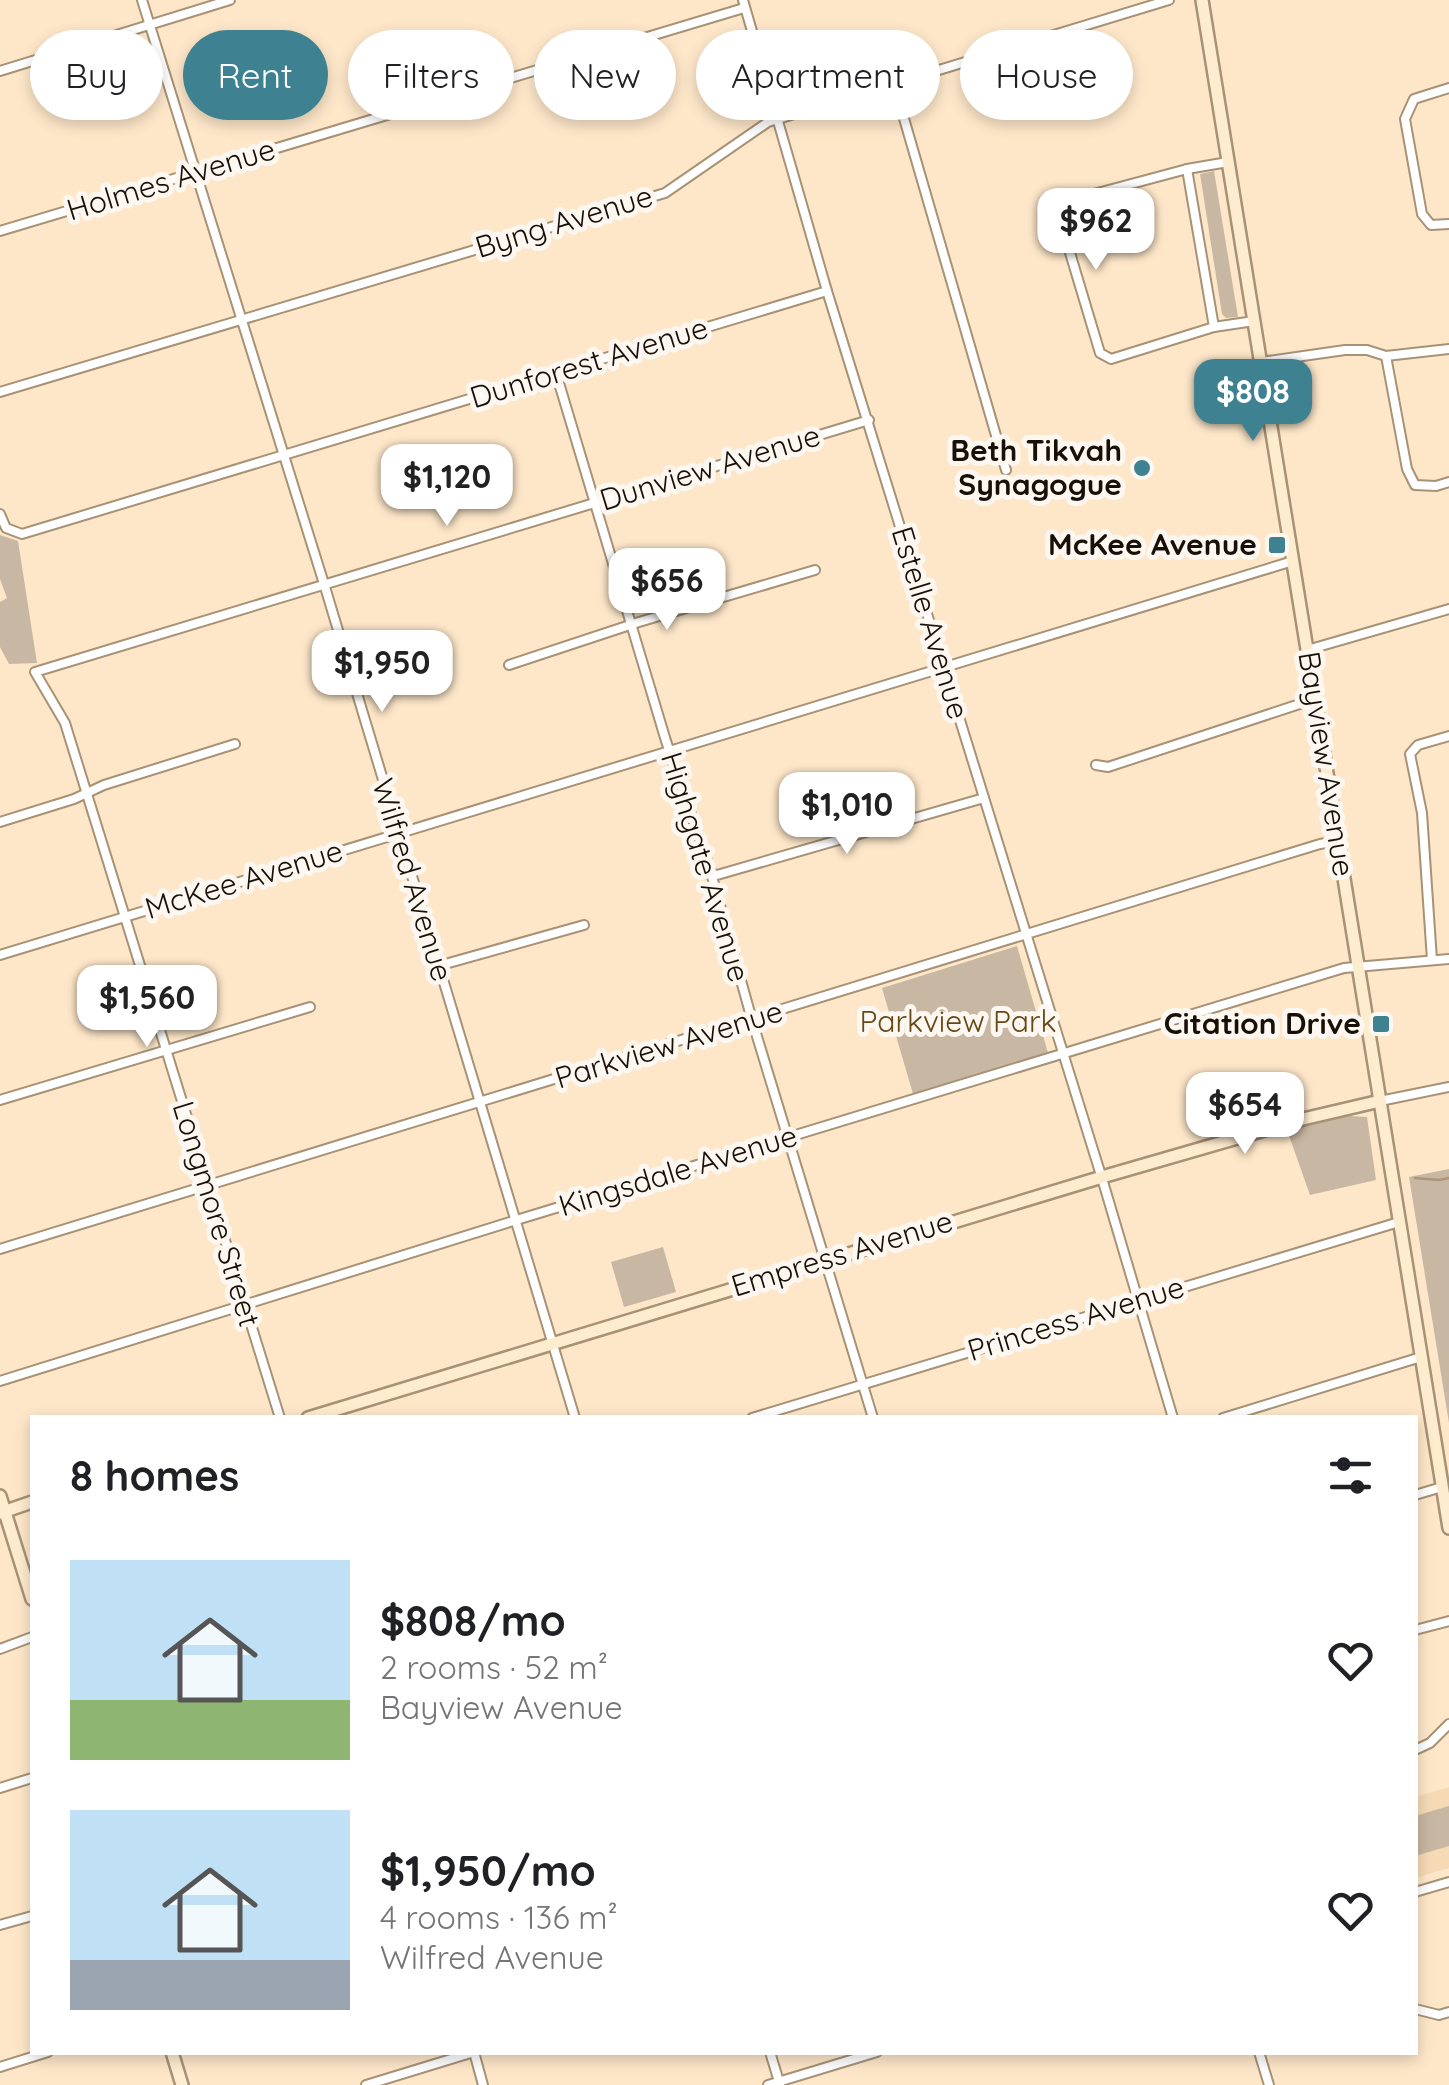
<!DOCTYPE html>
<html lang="en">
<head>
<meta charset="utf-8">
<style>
  :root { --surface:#fff; --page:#f2f2f2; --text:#202124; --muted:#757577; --accent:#3e8291 }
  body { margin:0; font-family:Quicksand,sans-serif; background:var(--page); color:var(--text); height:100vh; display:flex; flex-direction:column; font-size:38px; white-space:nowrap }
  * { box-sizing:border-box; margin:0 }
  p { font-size:32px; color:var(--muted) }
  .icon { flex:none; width:55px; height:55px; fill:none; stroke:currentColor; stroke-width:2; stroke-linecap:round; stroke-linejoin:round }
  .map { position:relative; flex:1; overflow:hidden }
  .details { position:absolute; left:30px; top:1415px; width:1388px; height:640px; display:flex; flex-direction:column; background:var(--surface); border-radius:0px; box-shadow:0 5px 15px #0003 }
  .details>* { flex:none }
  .guide { position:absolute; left:30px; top:30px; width:1390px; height:90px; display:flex; gap:20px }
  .price { position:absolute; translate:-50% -85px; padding:0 22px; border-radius:20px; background:#fff; color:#222; font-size:32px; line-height:65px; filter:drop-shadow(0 2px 5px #0008) }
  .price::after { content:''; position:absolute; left:50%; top:60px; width:30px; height:22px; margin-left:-15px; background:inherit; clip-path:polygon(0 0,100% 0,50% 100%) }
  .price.active { background:var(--accent); color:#fff }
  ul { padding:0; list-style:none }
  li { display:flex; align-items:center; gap:30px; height:250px; padding:0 40px }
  li span { display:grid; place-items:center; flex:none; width:280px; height:200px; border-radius:0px; color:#555 }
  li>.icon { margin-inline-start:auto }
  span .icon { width:120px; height:120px; fill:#fffc; stroke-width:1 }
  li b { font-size:42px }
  h2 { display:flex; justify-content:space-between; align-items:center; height:120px; padding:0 40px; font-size:42px }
  .pill { padding:0 35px; border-radius:45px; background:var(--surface); box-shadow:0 5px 15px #0003; font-size:35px; line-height:90px }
  .pill.active { background:var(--accent); color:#fff }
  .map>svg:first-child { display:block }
  .built { fill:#f6dab6 }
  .green { fill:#c8b7a2 }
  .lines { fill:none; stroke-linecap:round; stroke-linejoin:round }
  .stream { stroke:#ab9679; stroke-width:2.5 }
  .street-casing { stroke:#a79276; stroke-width:12 }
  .secondary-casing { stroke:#a79276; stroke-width:16 }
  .street { stroke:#fff; stroke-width:8 }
  .secondary { stroke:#feeccf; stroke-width:11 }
  .poi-dot { fill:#3e8291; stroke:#fcf7f1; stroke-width:4 }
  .labels { text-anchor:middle; stroke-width:10; stroke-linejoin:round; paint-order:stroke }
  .street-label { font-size:30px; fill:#181006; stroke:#fcf7f1 }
  .poi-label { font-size:30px; font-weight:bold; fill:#181006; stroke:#fcf7f1; text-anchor:end }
  .park-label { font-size:30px; fill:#674714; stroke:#fcf7f1 }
</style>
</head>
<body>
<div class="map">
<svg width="1449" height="2085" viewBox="0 0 1449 2085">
  <rect width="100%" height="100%" fill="#fee7c9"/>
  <polygon class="built" points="1449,1787 1449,1868 1415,1878 1415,1797"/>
  <g class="green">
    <polygon points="1214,171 1238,317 1226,318 1222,314 1200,174"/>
    <polygon points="0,535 18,541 37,663 9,664 0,647 0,602 7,598 0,579"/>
    <polygon points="1017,946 1048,1053 913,1094 882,988"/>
    <polygon points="1349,1116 1367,1117 1376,1180 1310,1195 1287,1130"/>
    <polygon points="1449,1169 1449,1423 1409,1177"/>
    <polygon points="663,1247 676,1292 624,1307 611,1262"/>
    <polygon points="1449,1806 1449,1846 1415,1856 1415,1816"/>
  </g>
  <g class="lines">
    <polyline class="stream" points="1415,1178 1439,1180 1449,1178"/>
    <defs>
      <g id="street">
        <polyline points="142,0 325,587 575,1418"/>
        <polyline points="743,0 827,291 1104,1185 1173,1418"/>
        <polyline points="0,71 230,0"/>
        <polyline points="894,84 1006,470"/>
        <polyline points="1449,88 1414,99 1405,119 1422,214 1431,225 1449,224"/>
        <polyline points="1228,162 1187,169 1075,199 1065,212 1062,226 1100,353 1111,359 1214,327 1254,321"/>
        <polyline points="1187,169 1214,327"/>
        <polyline points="0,231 744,8"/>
        <polyline points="1386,356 1407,469 1415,485 1436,486 1449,482"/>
        <polyline points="1261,362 1345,350 1367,350 1386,356 1449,349"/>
        <polyline points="556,373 666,741 711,873 752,1020 873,1418"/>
        <polyline points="0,392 665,193 768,122 1169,0"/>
        <polyline points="0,514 6,528 22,534 827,291"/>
        <polyline points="1307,650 1449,609"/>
        <polyline points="509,665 639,622 815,570"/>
        <polyline points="1096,765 1108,767 1315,699"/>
        <polyline points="0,822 74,799 104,785 235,744"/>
        <polyline points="711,873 717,875 984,798"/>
        <polyline points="0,955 1293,561"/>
        <polyline points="1432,960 1422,813 1410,754 1418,745 1449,736"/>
        <polyline points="438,966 584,925"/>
        <polyline points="0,1100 310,1007"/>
        <polyline points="1380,1101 1449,1087"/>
        <polyline points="0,1249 1320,844 1338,841"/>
        <polyline points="0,1381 523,1218 1344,968 1449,959"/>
        <polyline points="280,1418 65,723 35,672 869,420"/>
        <polyline points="752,1418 1399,1222"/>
        <polyline points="1223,1418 1421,1357"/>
        <polyline points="1415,1495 1442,1487"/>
        <polyline points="1415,1630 1449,1621"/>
        <polyline points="0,1649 32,1637"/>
        <polyline points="1415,1750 1430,1743 1449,1724"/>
        <polyline points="0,1788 32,1778"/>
        <polyline points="1415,1892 1449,1882"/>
        <polyline points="0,1925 32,1916"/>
        <polyline points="1415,2009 1439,2015 1449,2012"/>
        <polyline points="770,2052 780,2085"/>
        <polyline points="1259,2052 1269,2085"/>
        <polyline points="0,2067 48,2052"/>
        <polyline points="366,2085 474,2052 483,2085"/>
        <polyline points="768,2085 877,2052"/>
      </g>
      <g id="secondary">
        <polyline points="1202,0 1449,1528"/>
        <polyline points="308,1418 1102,1177 1303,1119 1380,1101"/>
        <polyline points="0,1496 32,1599"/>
        <polyline points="0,1513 32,1502"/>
        <polyline points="172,2052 182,2085"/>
      </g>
    </defs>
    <use href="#street" class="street-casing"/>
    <use href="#secondary" class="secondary-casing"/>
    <use href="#street" class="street"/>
    <use href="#secondary" class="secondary"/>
  </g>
  <g class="poi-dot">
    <circle cx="1142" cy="468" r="10"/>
    <rect x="1267" y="535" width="20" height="20" rx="5"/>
    <rect x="1371" y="1014" width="20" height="20" rx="5"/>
  </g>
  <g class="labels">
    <g class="street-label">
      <text transform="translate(171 180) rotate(-17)" y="10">Holmes Avenue</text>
      <text transform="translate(564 222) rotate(-17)" y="10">Byng Avenue</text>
      <text transform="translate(589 363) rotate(-17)" y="10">Dunforest Avenue</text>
      <text transform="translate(710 468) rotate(-17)" y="10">Dunview Avenue</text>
      <text transform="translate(930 623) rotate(73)" y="10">Estelle Avenue</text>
      <text transform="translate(1326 764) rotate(81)" y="10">Bayview Avenue</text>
      <text transform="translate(705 867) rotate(73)" y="10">Highgate Avenue</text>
      <text transform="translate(244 880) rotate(-17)" y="10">McKee Avenue</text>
      <text transform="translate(412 880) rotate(73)" y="10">Wilfred Avenue</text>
      <text transform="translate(669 1045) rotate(-17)" y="10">Parkview Avenue</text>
      <text transform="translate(678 1171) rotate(-17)" y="10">Kingsdale Avenue</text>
      <text transform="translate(216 1214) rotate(73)" y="10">Longmore Street</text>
      <text transform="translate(842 1254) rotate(-17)" y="10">Empress Avenue</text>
      <text transform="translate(1076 1319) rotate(-17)" y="10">Princess Avenue</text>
    </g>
    <g class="poi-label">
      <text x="1122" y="461">Beth Tikvah<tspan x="1122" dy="34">Synagogue</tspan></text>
      <text x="1257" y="555">McKee Avenue</text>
      <text x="1361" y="1034">Citation Drive</text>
    </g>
    <g class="park-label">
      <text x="958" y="1032">Parkview Park</text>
    </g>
  </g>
</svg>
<b class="price" style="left:1096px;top:273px">$962</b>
<b class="price active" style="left:1253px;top:444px">$808</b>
<b class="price" style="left:447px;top:529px">$1,120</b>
<b class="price" style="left:667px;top:633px">$656</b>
<b class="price" style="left:382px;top:715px">$1,950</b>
<b class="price" style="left:847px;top:857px">$1,010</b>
<b class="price" style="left:147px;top:1050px">$1,560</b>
<b class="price" style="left:1245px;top:1157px">$654</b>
<div class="guide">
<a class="pill">Buy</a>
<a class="pill active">Rent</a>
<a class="pill">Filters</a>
<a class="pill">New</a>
<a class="pill">Apartment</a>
<a class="pill">House</a>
</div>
<section class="details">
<h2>8 homes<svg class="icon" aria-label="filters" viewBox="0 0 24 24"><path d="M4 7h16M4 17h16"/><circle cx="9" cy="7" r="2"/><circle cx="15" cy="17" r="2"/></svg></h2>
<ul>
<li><span style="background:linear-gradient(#bfe0f5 70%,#8fb573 0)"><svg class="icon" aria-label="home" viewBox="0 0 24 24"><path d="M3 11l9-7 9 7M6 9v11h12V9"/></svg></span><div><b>$808/mo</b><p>2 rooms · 52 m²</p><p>Bayview Avenue</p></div><svg class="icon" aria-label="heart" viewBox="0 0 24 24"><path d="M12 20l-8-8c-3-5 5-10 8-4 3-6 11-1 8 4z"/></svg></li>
<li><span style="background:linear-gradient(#bfe0f5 75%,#9aa5b1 0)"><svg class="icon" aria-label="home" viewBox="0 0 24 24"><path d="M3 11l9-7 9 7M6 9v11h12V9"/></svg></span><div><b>$1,950/mo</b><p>4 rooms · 136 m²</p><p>Wilfred Avenue</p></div><svg class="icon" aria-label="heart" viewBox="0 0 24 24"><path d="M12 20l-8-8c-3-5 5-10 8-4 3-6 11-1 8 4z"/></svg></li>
</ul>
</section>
</div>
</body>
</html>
